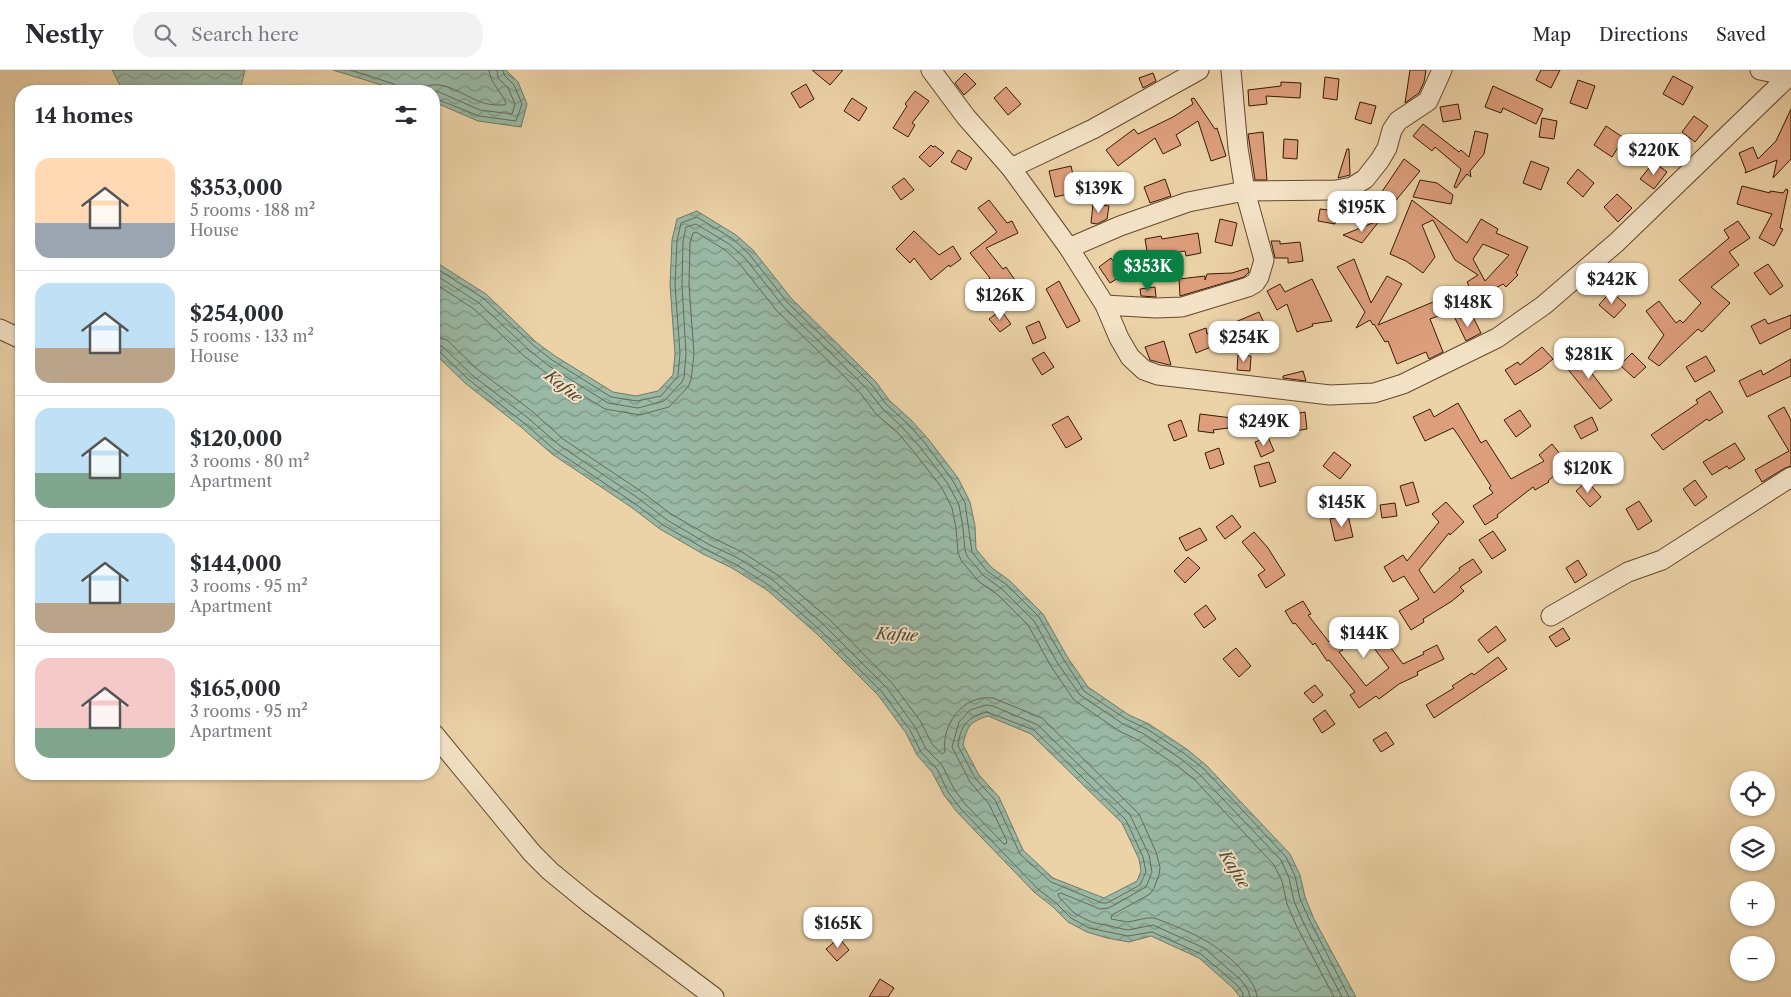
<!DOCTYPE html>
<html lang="en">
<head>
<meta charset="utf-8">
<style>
  :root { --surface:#fff; --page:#f2f2f3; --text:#2b2b33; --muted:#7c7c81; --line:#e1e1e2; --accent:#0b8043 }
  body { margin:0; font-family:"Libre Caslon Text",serif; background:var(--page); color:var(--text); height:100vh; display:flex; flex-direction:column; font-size:19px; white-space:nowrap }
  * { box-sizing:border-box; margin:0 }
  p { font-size:16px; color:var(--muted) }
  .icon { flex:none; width:28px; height:28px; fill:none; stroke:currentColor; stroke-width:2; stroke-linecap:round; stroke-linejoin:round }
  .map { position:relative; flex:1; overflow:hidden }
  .panel { position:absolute; left:15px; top:15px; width:425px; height:695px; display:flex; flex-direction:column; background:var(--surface); border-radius:20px; box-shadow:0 1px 4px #0004 }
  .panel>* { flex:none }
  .tools { position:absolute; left:1730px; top:701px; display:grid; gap:10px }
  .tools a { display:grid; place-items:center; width:45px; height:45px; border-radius:50%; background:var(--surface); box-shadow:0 1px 4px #0004; font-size:25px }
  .price { position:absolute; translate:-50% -42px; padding:0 11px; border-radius:10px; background:#fff; color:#222; font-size:16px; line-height:32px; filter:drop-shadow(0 1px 2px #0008) }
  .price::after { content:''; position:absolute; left:50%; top:30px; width:15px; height:11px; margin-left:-8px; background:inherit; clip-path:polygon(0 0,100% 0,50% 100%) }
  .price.selected { background:var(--accent); color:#fff }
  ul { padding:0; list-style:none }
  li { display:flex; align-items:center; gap:15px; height:125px; padding:0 20px }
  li+li { border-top:1px solid var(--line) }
  li span { display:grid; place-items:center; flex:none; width:140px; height:100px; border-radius:15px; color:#555 }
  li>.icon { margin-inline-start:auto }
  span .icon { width:60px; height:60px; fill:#fffc; stroke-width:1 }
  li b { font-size:21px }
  h2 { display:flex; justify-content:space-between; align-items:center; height:60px; padding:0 20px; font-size:21px }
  header { display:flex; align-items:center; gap:30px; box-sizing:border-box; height:70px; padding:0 25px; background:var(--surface); border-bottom:1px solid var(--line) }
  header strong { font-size:24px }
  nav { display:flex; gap:28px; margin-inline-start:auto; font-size:18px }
  .search { width:350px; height:45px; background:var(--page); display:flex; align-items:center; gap:12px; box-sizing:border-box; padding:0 18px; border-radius:20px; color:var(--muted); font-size:19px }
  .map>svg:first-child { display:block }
  .water { fill:url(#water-waves); stroke:#727965; fill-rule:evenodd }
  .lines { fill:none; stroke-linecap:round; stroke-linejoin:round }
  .shore { stroke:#686a54; stroke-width:1 }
  .building { fill:#dd9e7c; stroke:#371b04; fill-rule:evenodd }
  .minor-casing { stroke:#64492d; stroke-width:21 }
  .minor { stroke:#f3e2c6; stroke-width:19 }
  .labels { text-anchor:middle; stroke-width:4; stroke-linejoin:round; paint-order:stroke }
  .water-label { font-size:16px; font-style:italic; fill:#544a34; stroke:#f3e2c6 }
</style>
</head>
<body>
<header>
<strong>Nestly</strong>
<div class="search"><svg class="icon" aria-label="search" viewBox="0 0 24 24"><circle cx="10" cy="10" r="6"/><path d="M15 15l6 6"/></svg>Search here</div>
<nav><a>Map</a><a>Directions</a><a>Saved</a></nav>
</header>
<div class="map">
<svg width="1791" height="927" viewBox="0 0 1791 927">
  <defs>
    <pattern id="water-waves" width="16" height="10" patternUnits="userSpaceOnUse" patternTransform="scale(1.25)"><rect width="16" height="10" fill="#99b8a5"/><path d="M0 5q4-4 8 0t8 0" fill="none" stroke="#7e9584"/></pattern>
  </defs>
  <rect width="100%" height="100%" fill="#ecd2a7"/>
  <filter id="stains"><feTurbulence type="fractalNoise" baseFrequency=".004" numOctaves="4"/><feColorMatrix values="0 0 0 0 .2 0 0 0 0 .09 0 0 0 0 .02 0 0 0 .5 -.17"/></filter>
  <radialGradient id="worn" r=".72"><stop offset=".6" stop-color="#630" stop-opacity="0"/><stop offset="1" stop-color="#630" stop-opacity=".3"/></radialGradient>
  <g class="water">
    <polygon points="112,0 245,0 240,21 123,21"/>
    <polygon points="333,0 506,0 518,12 527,34 521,57 478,51 434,32 434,21 401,21"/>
    <path d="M697,141L736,165L753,180L791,228L859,295L876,312L889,330L911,350L929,370L958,408L970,432L975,456L976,479L991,497L1010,511L1043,544L1068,588L1088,617L1129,645L1149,654L1188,680L1207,696L1290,784L1300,805L1305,827L1314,849L1356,927H1240L1233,918L1199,888L1151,866L1129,872L1107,868L1087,862L1068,852L1053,837L1034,822L957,742L944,725L932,702L917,685L906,663L878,625L817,564L767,520L732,498L703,484L660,459L631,437L552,384L521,357L465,313L434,283V191L486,224L536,272L555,286L613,322L636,326L658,321L673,305L675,284L670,215L672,170L677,149ZM988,646L1031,664L1122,753L1139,789L1141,801L1137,811L1104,828L1053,808L1023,780L999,727L979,705L963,675C967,657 969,652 988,646Z"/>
  </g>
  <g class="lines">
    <g class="shore">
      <polyline points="350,0 394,14 397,17 398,21"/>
      <path d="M420,21C437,4 463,26 481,32C488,35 497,35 505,35L506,33C501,21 490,13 489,0"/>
      <polyline points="434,22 439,22 480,40 512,44 515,34 508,18 498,8 497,0"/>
      <polyline points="434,28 479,46 516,51 522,34 514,15 504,5 503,0"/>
      <polyline points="434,197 483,228 533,275 552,290 611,327 637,331 661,326 678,306 680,283 675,215 677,171 681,153 697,147 733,169 749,184 787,232 855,298 872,315 886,334 908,354 925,373 953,411 965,433 972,482 987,501 1007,515 1039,547 1064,590 1084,621 1126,649 1147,659 1185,684 1204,699 1286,787 1295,806 1300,829 1310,851 1349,927"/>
      <polyline points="434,204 479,233 529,280 549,296 608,333 638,338 664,331 682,312 684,307 686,284 682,215 683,172 686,157 696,154 729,174 745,188 783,236 851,303 867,319 882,338 903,358 920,377 948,414 959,435 963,458 965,480 967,486 983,505 1003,520 1034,551 1058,594 1080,625 1123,654 1144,664 1181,689 1199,704 1281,790 1289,808 1294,831 1304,854 1342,927"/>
      <polyline points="434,213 474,239 524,286 545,302 605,339 640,345 669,337 688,317 691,310 694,284 689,215 690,173 693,163 696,162 725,180 739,193 777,241 846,308 861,324 876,344 898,363 914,382 942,418 952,438 956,458 958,483 961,490 978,511 998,525 1028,555 1052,598 1074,630 1119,661 1140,671 1176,695 1194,709 1274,795 1282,811 1287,834 1297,857 1334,927"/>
      <path d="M434,266L447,270L477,299L533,342L563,369L642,422L671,444L711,467L742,482L779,506L830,550L892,613L921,652L932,674L942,684L945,682C941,655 963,624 993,628L1042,648L1139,744L1156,782L1160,797L1159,805L1154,818L1150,824L1112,845L1111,849L1128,852L1147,848H1154C1169,853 1195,864 1208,872C1224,882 1256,908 1257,927"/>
      <polyline points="434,274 443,277 472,305 528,348 559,375 638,428 667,450 708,474 738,488 774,511 824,555 887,618 915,657 926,679 942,695 954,719 966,735 1004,774 1006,774 1007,771 989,734 970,712 952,677 959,652 970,640 986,635 993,636 1038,655 1130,745 1149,785 1152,802 1146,817 1109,838 1100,839 1061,823 1058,824 1059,827 1074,843 1091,852 1128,860 1153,855 1204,878 1241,910 1248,920 1250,927"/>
      <polyline points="434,280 439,281 468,309 524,353 555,380 634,433 663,455 705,479 735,494 770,516 820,560 882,622 910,660 921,682 937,699 948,722 961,739 1038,819 1056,833 1071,848 1089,858 1128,866 1152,862 1201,884 1237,915 1243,923 1243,927"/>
      <path d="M987,642L1034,660L1126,750L1143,787L1146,802L1140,815L1107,833H1102L1051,812L1020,784L995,730L975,708L958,676C960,656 967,647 987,642Z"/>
    </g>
  </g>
  <g class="building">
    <polygon points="812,0 843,0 830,15"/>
    <polygon points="1410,0 1426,0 1424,12 1419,23 1405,33"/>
    <polygon points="1541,0 1560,0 1551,18 1536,10"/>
    <polygon points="965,3 976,14 964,25 955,13"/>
    <polygon points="1153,3 1156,11 1143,18 1139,8"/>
    <polygon points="1673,6 1693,17 1683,35 1663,24"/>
    <polygon points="1325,7 1339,9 1337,30 1323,28"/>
    <polygon points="1578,10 1595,16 1587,39 1570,33"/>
    <polygon points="1281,12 1301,13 1300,28 1266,26 1267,34 1249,36 1248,20 1281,16"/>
    <polygon points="806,14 814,29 800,38 791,23"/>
    <polygon points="1493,16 1543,39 1536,54 1503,38 1501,43 1485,37"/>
    <polygon points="1006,17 1021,34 1008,45 994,28"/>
    <polygon points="915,21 929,31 912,53 915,55 908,67 893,58 907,36 905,34"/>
    <polygon points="852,28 867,38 859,51 844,41"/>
    <polygon points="1194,28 1215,59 1217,58 1226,86 1211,91 1198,51 1176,65 1181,75 1163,84 1155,68 1118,96 1106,80 1134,59 1138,64 1173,47 1193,34 1191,29"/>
    <polygon points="1360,32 1376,36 1371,54 1355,49"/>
    <polygon points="1458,34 1461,49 1443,52 1440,37"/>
    <polygon points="1791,39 1791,89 1773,108 1777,90 1745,103 1746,101 1739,83 1753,77 1758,89 1776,71"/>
    <polygon points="1694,46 1708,56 1695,72 1682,62"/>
    <polygon points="1542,48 1557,51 1554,69 1539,67"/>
    <polygon points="1423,54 1459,82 1461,80 1469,87 1475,61 1488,64 1484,84 1470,101 1471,107 1467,104 1456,118 1454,117 1461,99 1435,77 1432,81 1413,66"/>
    <polygon points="1606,56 1624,68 1612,87 1594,75"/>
    <polygon points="1263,62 1267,110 1255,110 1248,64"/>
    <polygon points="1284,69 1298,70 1297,89 1283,88"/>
    <polygon points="931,75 933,77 935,76 944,83 930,97 919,87"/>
    <polygon points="1347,79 1349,79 1350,105 1338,108"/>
    <polygon points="958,80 972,88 966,100 951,92"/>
    <polygon points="1404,89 1420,101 1393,134 1379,126"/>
    <polygon points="1531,91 1549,98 1541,120 1523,113"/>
    <polygon points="1654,92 1667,102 1654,119 1640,109"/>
    <polygon points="1071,96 1077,122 1055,127 1049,101"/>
    <polygon points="1578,99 1594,113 1583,127 1567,113"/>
    <polygon points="904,108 914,120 901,130 892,117"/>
    <polygon points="1165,109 1171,126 1150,133 1144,117"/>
    <polygon points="1420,110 1437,113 1453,125 1451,134 1413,127"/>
    <polygon points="1742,116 1770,123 1770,121 1783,123 1786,119 1788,120 1780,158 1783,159 1774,176 1759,168 1772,144 1737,134"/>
    <polygon points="1617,124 1632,138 1618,152 1604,137"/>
    <polygon points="989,130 1007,153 1012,151 1018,163 986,178 1003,199 1006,197 1017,213 998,227 986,211 990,208 970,183 997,162 978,138"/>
    <path d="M1412,130L1467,173L1481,149L1498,159L1496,163L1528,177L1516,203L1518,205L1506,217L1503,214L1467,234L1466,232L1473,224L1467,212L1478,205L1455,190L1433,150L1422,155L1435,187L1423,203L1406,191L1390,184ZM1483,174L1509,185L1485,211L1473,189Z"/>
    <polygon points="1093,134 1109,136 1107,149 1097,154 1091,153"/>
    <polygon points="1320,139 1337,141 1335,154 1318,151"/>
    <polygon points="1220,149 1237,153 1232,176 1215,172"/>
    <polygon points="1380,150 1362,173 1343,165"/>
    <polygon points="1738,151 1750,168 1729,182 1739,195 1711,217 1730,233 1702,262 1698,259 1659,296 1648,288 1664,265 1646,241 1659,231 1676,253 1680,250 1683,253 1701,233 1679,210 1729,168 1724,160"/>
    <polygon points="914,161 939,185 953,176 961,189 950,197 949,195 931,210 914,188 910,193 896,179"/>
    <polygon points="1198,163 1201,183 1186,186 1185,181 1148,187 1145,169 1161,166 1162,169"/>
    <polygon points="1271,171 1280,171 1280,174 1300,172 1303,191 1288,193 1288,188 1275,188"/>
    <polygon points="1111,188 1123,205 1110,213 1099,197"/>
    <polygon points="1354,189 1371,233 1387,206 1402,214 1378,255 1433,232 1450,242 1430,249 1443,282 1429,289 1426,282 1397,294 1388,271 1385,272 1374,254 1373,255 1370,250 1356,258 1365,242 1337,197"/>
    <polygon points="1768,194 1783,216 1770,225 1754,203"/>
    <polygon points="1248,198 1249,202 1244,207 1180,226 1179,209 1205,206 1205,210 1207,204 1232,203"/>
    <polygon points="1312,209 1332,251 1312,254 1313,256 1297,262 1287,234 1277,240 1267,221 1280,214 1285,222"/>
    <polygon points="1059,211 1080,251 1067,258 1046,219"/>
    <polygon points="1155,217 1156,227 1141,226 1140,219"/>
    <polygon points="1611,221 1626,235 1614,248 1599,235"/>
    <polygon points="1001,240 1011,254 1000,262 989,249"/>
    <polygon points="1259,242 1265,255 1196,283 1189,264 1206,258 1207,264"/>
    <polygon points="1453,244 1468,252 1472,245 1481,263 1466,271"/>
    <polygon points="1791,245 1791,258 1760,274 1751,256 1765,249 1768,254"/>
    <polygon points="1039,251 1046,268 1033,274 1026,257"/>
    <polygon points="1164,271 1171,295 1169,295 1150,290 1145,277"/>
    <polygon points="1542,277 1553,289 1541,299 1515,315 1505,300 1518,292 1520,295"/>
    <polygon points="1044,282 1054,297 1042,305 1032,289"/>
    <polygon points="1586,283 1596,297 1590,301 1612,330 1600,339 1566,297"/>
    <polygon points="1632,283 1646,297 1634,308 1620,295"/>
    <polygon points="1238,285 1251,286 1250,301 1237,300"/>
    <polygon points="1706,286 1715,301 1695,312 1686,297"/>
    <polygon points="1791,289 1791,306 1747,327 1739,311 1761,300 1763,305"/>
    <polygon points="1303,301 1306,311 1283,308 1283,306"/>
    <polygon points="1710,321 1723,342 1709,351 1707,349 1663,380 1651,365 1698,333 1696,330"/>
    <polygon points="1458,333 1481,373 1486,370 1511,409 1544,391 1539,385 1552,374 1568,394 1548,411 1549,412 1535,420 1533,417 1497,445 1498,447 1485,455 1473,436 1493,423 1489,418 1491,416 1458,365 1453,358 1425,371 1413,347 1430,339 1434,347"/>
    <polygon points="1784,337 1791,350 1791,396 1785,398 1762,412 1755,400 1789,381 1768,346"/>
    <polygon points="1520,340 1531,356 1516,367 1504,350"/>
    <polygon points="1247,341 1248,350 1251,350 1251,355 1213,360 1214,363 1198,361 1200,344 1232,348 1232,343"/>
    <polygon points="1305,342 1307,359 1289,362 1287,345"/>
    <polygon points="1068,346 1082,369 1066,378 1052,355"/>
    <polygon points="1592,347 1598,360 1581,369 1574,356"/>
    <polygon points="1181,350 1187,366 1174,371 1168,355"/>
    <polygon points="1268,367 1274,381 1261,387 1255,372"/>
    <polygon points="1735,373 1745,389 1729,399 1727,396 1712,405 1703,392"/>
    <polygon points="1219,378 1224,394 1210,399 1205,383"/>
    <polygon points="1334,382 1351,395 1340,409 1323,396"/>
    <polygon points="1269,392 1276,412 1260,417 1254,396"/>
    <polygon points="1695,410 1707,427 1695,436 1683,419"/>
    <polygon points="1587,411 1601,427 1590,437 1576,421"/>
    <polygon points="1413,412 1419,432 1406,436 1400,416"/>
    <polygon points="1639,431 1652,451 1638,460 1626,439"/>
    <polygon points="1446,432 1464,452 1450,465 1449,463 1419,500 1434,523 1460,500 1459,498 1473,489 1482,502 1460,517 1464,521 1452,531 1423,549 1424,552 1411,560 1399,541 1419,529 1404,506 1393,512 1384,497 1403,485 1407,491 1439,452 1432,444"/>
    <polygon points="1395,433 1397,446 1382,448 1380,435"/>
    <polygon points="1232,445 1241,457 1225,469 1216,457"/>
    <polygon points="1348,445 1353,467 1335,471 1330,449"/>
    <polygon points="1200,458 1207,470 1186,481 1179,468"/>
    <polygon points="1493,461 1506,480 1492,489 1479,470"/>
    <polygon points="1254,462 1268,478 1285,505 1266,518 1258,505 1265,500 1242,472"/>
    <polygon points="1188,487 1200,498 1185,513 1174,501"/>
    <polygon points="1578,490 1587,505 1575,513 1566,498"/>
    <polygon points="1303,531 1311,544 1308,545 1329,572 1335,568 1343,580 1339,582 1366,616 1389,598 1368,570 1379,562 1403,594 1424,584 1423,582 1437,575 1444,589 1417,602 1418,605 1399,614 1379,629 1376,626 1359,638 1350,625 1355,622 1329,590 1327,591 1315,573 1313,575 1295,553 1293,554 1285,541"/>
    <polygon points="1206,535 1216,549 1204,558 1194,544"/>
    <polygon points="1496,556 1506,570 1488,583 1478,570"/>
    <polygon points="1563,558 1570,569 1556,577 1549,567"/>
    <polygon points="1236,578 1251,596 1239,607 1223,589"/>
    <polygon points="1498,587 1507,599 1434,648 1426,635 1454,618 1452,616 1472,603 1474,605"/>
    <polygon points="1315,615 1323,625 1313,633 1304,623"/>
    <polygon points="1325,640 1335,654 1322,663 1313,649"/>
    <polygon points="1386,662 1394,674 1381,682 1373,670"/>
    <polygon points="839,868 849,880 837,891 826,879"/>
    <polygon points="880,909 894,918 888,927 869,927"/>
  </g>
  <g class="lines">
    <defs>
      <g id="minor">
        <polyline points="931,0 966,47 1011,98 1069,178 1105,235 1119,268 1130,287 1144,300 1158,305 1330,325 1374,323 1403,314 1497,268 1544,235 1617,172 1791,4"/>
        <polyline points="1760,0 1789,6"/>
        <polyline points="1011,98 1093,59 1199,0"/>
        <polyline points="1069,178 1120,156 1188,132 1245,121 1336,120 1352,117 1365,109 1380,90 1387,78 1392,60 1398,51 1428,31 1442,0"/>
        <polyline points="1105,235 1156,238 1182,237 1248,217 1255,213 1259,207 1264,190 1245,121 1238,78 1231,0"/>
        <polyline points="0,259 21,269"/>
        <polyline points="1551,546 1628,502 1662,490 1791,407"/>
        <polyline points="434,664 532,783 550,801 589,833 714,927"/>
      </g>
    </defs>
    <use href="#minor" class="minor-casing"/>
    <use href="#minor" class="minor"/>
  </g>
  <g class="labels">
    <g class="water-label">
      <text transform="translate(564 316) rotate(38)" y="6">Kafue</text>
      <text transform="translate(897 564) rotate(3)" y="6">Kafue</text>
      <text transform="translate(1235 799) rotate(58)" y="6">Kafue</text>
    </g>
  </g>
  <rect width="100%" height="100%" filter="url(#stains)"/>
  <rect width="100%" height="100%" fill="url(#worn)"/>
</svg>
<div class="tools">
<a><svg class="icon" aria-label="locate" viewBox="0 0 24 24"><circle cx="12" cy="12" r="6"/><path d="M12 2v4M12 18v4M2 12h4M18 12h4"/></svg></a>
<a><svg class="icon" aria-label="layers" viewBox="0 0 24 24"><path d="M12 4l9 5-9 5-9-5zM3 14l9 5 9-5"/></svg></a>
<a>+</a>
<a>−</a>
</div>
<b class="price" style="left:1654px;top:106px">$220K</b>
<b class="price" style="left:1099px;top:144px">$139K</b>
<b class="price" style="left:1362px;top:163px">$195K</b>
<b class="price selected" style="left:1148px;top:222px">$353K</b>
<b class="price" style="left:1612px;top:235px">$242K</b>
<b class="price" style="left:1000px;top:251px">$126K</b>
<b class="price" style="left:1468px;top:258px">$148K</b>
<b class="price" style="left:1244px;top:293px">$254K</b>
<b class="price" style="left:1589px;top:310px">$281K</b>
<b class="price" style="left:1264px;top:377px">$249K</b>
<b class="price" style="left:1588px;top:424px">$120K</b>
<b class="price" style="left:1342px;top:458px">$145K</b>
<b class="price" style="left:1364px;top:589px">$144K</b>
<b class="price" style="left:838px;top:879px">$165K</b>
<section class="panel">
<h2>14 homes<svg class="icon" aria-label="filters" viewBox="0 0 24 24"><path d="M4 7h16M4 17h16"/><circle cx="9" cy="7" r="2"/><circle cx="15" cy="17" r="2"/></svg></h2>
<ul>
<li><span style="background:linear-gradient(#ffd9b3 65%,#9aa5b1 0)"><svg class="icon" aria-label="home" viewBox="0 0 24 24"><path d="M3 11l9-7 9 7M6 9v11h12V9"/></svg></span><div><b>$353,000</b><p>5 rooms · 188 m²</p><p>House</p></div></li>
<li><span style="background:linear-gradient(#bfe0f5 65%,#b9a48a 0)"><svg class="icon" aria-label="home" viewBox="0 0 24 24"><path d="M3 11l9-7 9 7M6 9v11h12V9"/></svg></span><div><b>$254,000</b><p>5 rooms · 133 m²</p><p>House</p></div></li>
<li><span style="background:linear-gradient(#bfe0f5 65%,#7fa58c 0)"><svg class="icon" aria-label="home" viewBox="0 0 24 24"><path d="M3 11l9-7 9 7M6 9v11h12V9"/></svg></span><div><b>$120,000</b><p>3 rooms · 80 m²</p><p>Apartment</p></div></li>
<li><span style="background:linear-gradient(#bfe0f5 70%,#b9a48a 0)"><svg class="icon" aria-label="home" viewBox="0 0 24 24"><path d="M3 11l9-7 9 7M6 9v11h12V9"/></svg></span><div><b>$144,000</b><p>3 rooms · 95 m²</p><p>Apartment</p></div></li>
<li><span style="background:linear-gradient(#f6c9c9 70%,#7fa58c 0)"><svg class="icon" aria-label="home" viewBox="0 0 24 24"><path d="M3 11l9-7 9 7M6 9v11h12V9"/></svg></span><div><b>$165,000</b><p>3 rooms · 95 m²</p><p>Apartment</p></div></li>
</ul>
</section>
</div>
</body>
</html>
